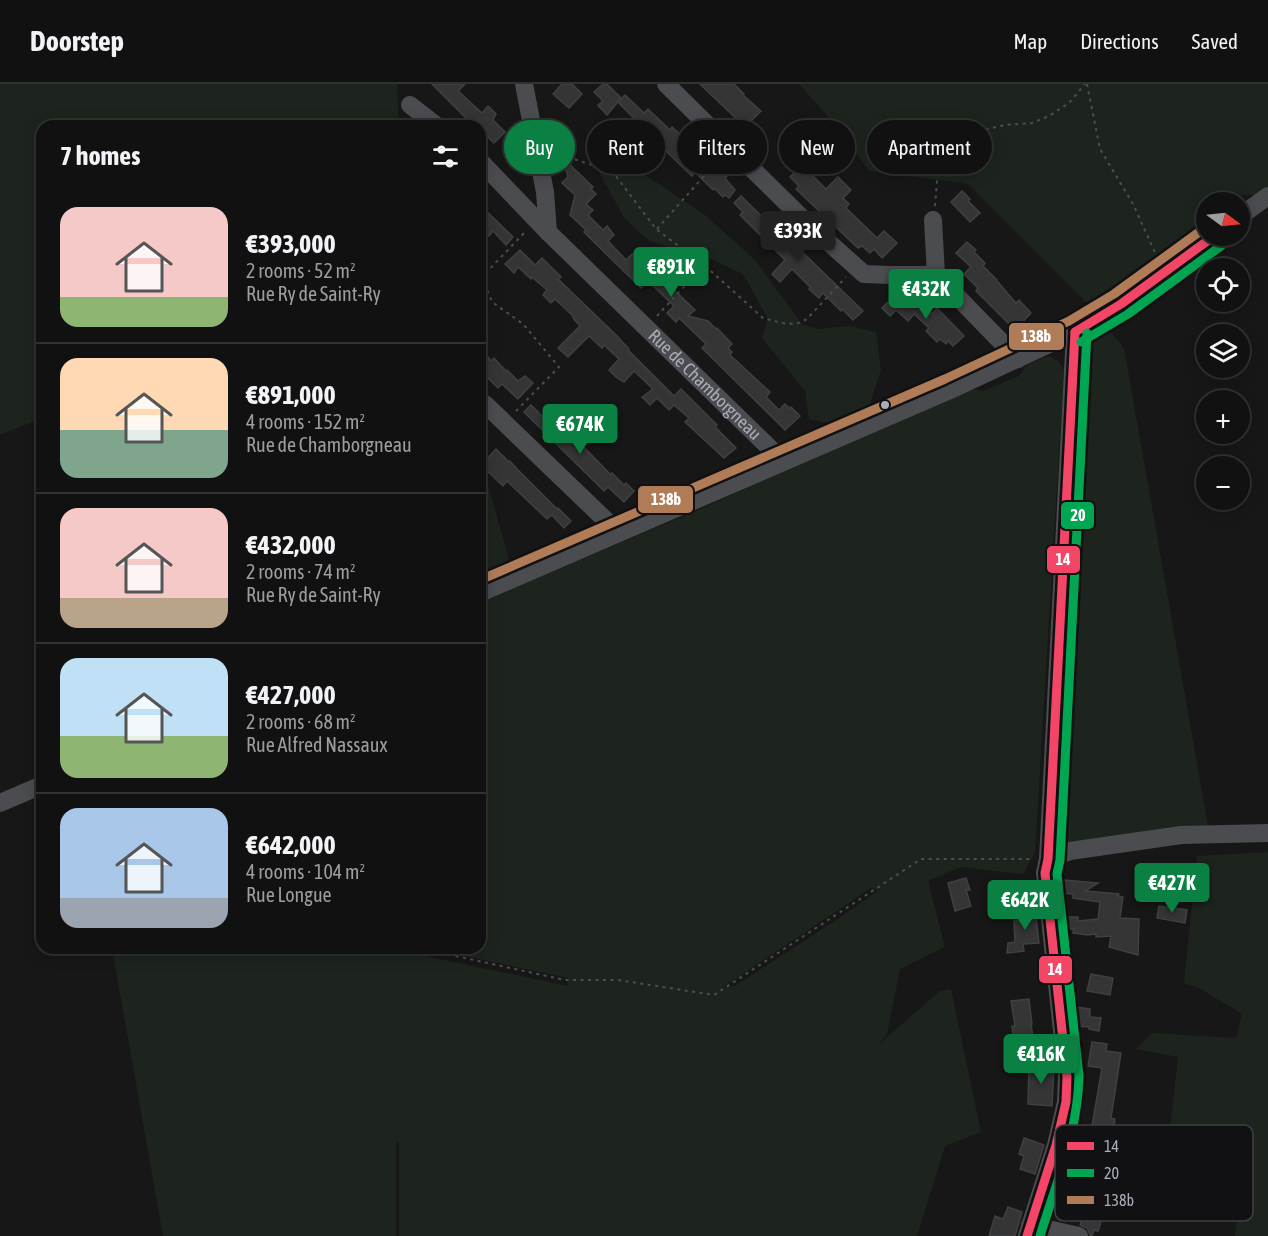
<!DOCTYPE html>
<html lang="en">
<head>
<meta charset="utf-8">
<style>
  :root { --surface:#111; --page:#1e1f1f; --text:#f1f3f6; --muted:#9c9d9f; --line:#303131; --accent:#0b8043 }
  body { margin:0; font-family:"Asap Condensed",sans-serif; background:var(--page); color:var(--text); height:100vh; display:flex; flex-direction:column; font-size:22px; white-space:nowrap }
  * { box-sizing:border-box; margin:0 }
  p { font-size:20px; color:var(--muted) }
  .icon { flex:none; width:33px; height:33px; fill:none; stroke:currentColor; stroke-width:2; stroke-linecap:round; stroke-linejoin:round }
  .map { position:relative; flex:1; overflow:hidden }
  .details { position:absolute; left:36px; top:36px; width:450px; height:834px; display:flex; flex-direction:column; background:var(--surface); border-radius:18px; box-shadow:0 3px 15px #0003,0 0 0 2px var(--line) }
  .details>* { flex:none }
  .guide { position:absolute; left:504px; top:36px; width:570px; height:54px; display:flex; gap:12px }
  .needle { width:39px; rotate:105deg }
  .buttons { position:absolute; left:1196px; top:108px; display:grid; gap:12px }
  .buttons a { display:grid; place-items:center; width:54px; height:54px; border-radius:50%; background:var(--surface); box-shadow:0 3px 15px #0003,0 0 0 2px var(--line); font-size:30px }
  .price { position:absolute; translate:-50% -51px; padding:0 14px; border-radius:6px; background:var(--accent); color:#fff; font-size:20px; line-height:39px; filter:drop-shadow(0 2px 3px #0008) }
  .price::after { content:''; position:absolute; left:50%; top:36px; width:18px; height:14px; margin-left:-9px; background:inherit; clip-path:polygon(0 0,100% 0,50% 100%) }
  .price.current { background:#222; color:#fff }
  ul { padding:0; list-style:none }
  li { display:flex; align-items:center; gap:18px; height:150px; padding:0 24px }
  li+li { border-top:2px solid var(--line) }
  li span { display:grid; place-items:center; flex:none; width:168px; height:120px; border-radius:18px; color:#555 }
  li>.icon { margin-inline-start:auto }
  span .icon { width:72px; height:72px; fill:#fffc; stroke-width:1 }
  li b { font-size:26px }
  h2 { display:flex; justify-content:space-between; align-items:center; height:72px; padding:0 24px; font-size:26px }
  .tag { padding:0 21px; border-radius:27px; background:var(--surface); box-shadow:0 3px 15px #0003,0 0 0 2px var(--line); font-size:21px; line-height:54px }
  .tag.current { background:var(--accent); color:#fff }
  header { display:flex; align-items:center; gap:36px; box-sizing:border-box; height:84px; padding:0 30px; background:var(--surface); border-bottom:2px solid var(--line) }
  header strong { font-size:28px }
  nav { display:flex; gap:33px; margin-inline-start:auto; font-size:21px }
  .map>svg:first-child { display:block }
  .green { fill:#1d241e; fill-rule:evenodd }
  .building { fill:#353536; stroke:#3f4043; stroke-width:1.5 }
  .lines { fill:none; stroke-linecap:round; stroke-linejoin:round }
  .path { stroke:#4d4e52; stroke-width:2; stroke-dasharray:3 4.5; stroke-linecap:butt }
  .minor { stroke:#4b4c50; stroke-width:18 }
  .bus-1-casing { stroke:#111113; stroke-width:14 }
  .bus-2-casing { stroke:#111113; stroke-width:14 }
  .bus-3-casing { stroke:#111113; stroke-width:14 }
  .bus-1 { stroke:#f34667; stroke-width:9 }
  .bus-2 { stroke:#00a651; stroke-width:9 }
  .bus-3 { stroke:#b07c57; stroke-width:9 }
  .bus-dot { fill:#a8adb8; stroke:#111113; stroke-width:2 }
  .labels { text-anchor:middle; stroke-width:5; stroke-linejoin:round; paint-order:stroke }
  .street-label { font-size:18px; fill:#a8adb8; stroke:#111113 }
  .key { fill:#111113; stroke:#3e4045; stroke-width:1.5 }
  .key-label { font-size:16px; fill:#a8adb8 }
  .line-badge { stroke:#111113; stroke-width:2 }
  .badge-label { font-size:16px; text-anchor:middle; font-weight:bold; fill:#fff }
</style>
</head>
<body>
<header>
<strong>Doorstep</strong>
<nav><a>Map</a><a>Directions</a><a>Saved</a></nav>
</header>
<div class="map">
<svg width="1268" height="1152" viewBox="0 0 1268 1152">
  <rect width="100%" height="100%" fill="#171717"/>
  <g class="green">
    <polygon points="0,0 397,0 399,42 42,42 42,334 0,351"/>
    <polygon points="799,0 1268,0 1268,111 1242,111 1235,118 1206,118 1206,147 1164,188 1092,224 968,100 869,87 838,44"/>
    <polygon points="601,61 705,131 755,176 802,240 817,245 850,242 876,248 881,286 870,320 841,342 809,335 805,307 762,254 768,235 743,190 707,173 675,166 648,156 625,135 590,72"/>
    <polygon points="1106,242 1124,264 1208,742 1058,762 1055,758 1086,264"/>
    <path d="M1049,272L1058,277L1064,286L1035,769L1023,790L960,783L928,797L945,863L900,885L887,950L879,960L940,907L951,905L981,1048L945,1062L917,1152H399V1058H396V1152H163L112,864H402V867L568,902V894L428,864H480V518L703,424L966,304L983,307L1019,292L1028,280ZM871,804L879,806L841,833L735,902L722,904Z"/>
    <polygon points="480,372 511,483 480,497"/>
    <polygon points="1268,768 1268,1152 1235,1152 1242,1101 1158,1110 1171,1036 1178,973 1136,965 1152,949 1236,954 1242,930 1199,904 1184,899 1197,772"/>
  </g>
  <g class="building">
    <polygon points="432,0 465,0 458,7 482,29 488,22 496,30 493,36 505,48 494,59 480,45 480,42 477,42 473,38 471,39"/>
    <polygon points="562,0 572,0 582,10 569,24 553,10"/>
    <polygon points="603,0 607,0 621,14 607,31 598,21 603,17 594,8"/>
    <polygon points="700,0 734,0 744,10 743,11 761,27 745,43"/>
    <polygon points="625,11 644,29 648,25 670,46 672,43 691,61 687,65 712,91 719,83 727,92 725,94 735,106 729,114 725,111 723,113 714,104 713,106 695,88 692,92 670,71 618,18"/>
    <polygon points="793,60 802,69 800,71 811,82 807,86 826,105 838,93 851,106 843,114 849,120 846,124 877,154 884,147 897,159 882,174 874,165 870,169 862,162 858,164 796,105 799,102 790,93 797,86 782,71"/>
    <polygon points="882,60 891,68 880,79 871,71"/>
    <polygon points="563,74 593,103 591,105 596,110 586,120 593,126 588,131 603,146 607,142 614,151 608,157 626,176 632,170 642,169 654,182 660,176 684,198 671,203 695,226 688,232 708,237 716,245 717,244 732,260 728,264 732,268 730,271 770,308 766,313 779,326 785,320 790,325 791,323 800,332 785,346 702,264 706,260 679,234 676,238 667,229 674,222 648,197 641,204 594,158 584,148 586,146 570,131 575,111 562,99 568,93"/>
    <polygon points="962,107 970,115 968,117 980,129 970,138 951,118"/>
    <polygon points="741,112 790,160 792,158 863,227 853,236 842,225 841,227 823,209 819,214 809,205 810,203 792,185 780,198 772,190 785,176 740,131 743,128 734,119"/>
    <polygon points="480,121 513,153 506,161 493,147 489,152 480,144 485,140 480,135"/>
    <polygon points="967,158 976,166 974,168 985,179 983,182 997,196 997,197 1016,219 1019,216 1031,229 1015,246 976,207 978,204 964,190 971,183 956,169"/>
    <polygon points="520,166 535,181 542,174 561,193 558,195 615,250 629,265 628,266 674,312 681,305 717,341 715,343 736,364 724,374 685,338 689,334 674,321 669,326 657,314 650,321 642,313 653,305 634,287 624,298 617,294 609,286 619,275 604,261 602,264 589,252 568,273 558,264 580,242 573,234 574,233 555,215 551,219 543,211 547,206 532,193 531,195 518,183 514,189 505,180"/>
    <polygon points="897,209 911,224 919,216 932,230 937,224 964,252 953,262 948,257 946,260 940,255 937,258 926,247 929,244 914,230 908,237 896,226 890,232 882,224"/>
    <polygon points="487,272 491,277 494,274 506,287 507,286 518,297 525,292 533,299 518,315 502,300 498,304 480,286 480,279"/>
    <polygon points="531,321 544,334 548,330 570,353 572,351 611,391 612,389 624,401 626,399 634,407 624,418 608,403 604,407 524,328"/>
    <polygon points="496,365 509,378 510,377 518,386 557,425 558,424 571,437 564,444 552,431 547,435 507,397 503,402 481,381"/>
    <polygon points="966,794 970,806 966,806 971,822 955,827 948,799"/>
    <polygon points="1064,796 1098,799 1085,807 1119,810 1118,812 1123,813 1120,834 1139,835 1138,871 1109,863 1111,852 1096,853 1096,850 1087,851 1073,849 1074,845 1062,845 1061,833 1078,833 1078,837 1098,835 1100,818 1073,814 1073,810 1063,809"/>
    <polygon points="1159,822 1187,826 1185,839 1157,834"/>
    <polygon points="1035,824 1039,859 1023,860 1024,867 1007,869 1008,859 1015,858 1014,837 1020,836 1019,826"/>
    <polygon points="1091,890 1113,894 1110,911 1087,907"/>
    <polygon points="1029,915 1032,940 1031,940 1036,975 1016,978 1012,942 1015,942 1011,917"/>
    <polygon points="1075,923 1090,925 1090,933 1101,934 1099,947 1089,945 1089,943 1073,942"/>
    <polygon points="1092,958 1107,960 1106,967 1121,969 1111,1034 1115,1035 1112,1056 1090,1053 1102,984 1088,982"/>
    <polygon points="1029,980 1054,981 1052,1022 1028,1020"/>
    <polygon points="1024,1054 1044,1061 1035,1090 1020,1085 1024,1072 1019,1070"/>
    <polygon points="1086,1118 1105,1125 1098,1147 1094,1146 1092,1152 1090,1151 1087,1144 1080,1141 1082,1135 1081,1134"/>
    <polygon points="1008,1123 1022,1128 1015,1152 989,1152 995,1132 1003,1135"/>
  </g>
  <g class="lines">
    <g class="path">
      <polyline points="1087,0 1100,65 1133,120 1158,175"/>
      <polyline points="553,72 564,72 605,85 615,91 656,145 704,181 763,234 782,239 796,240 807,235 846,193"/>
      <polyline points="935,122 939,73 955,56 979,47 1005,41 1032,39 1049,32 1069,19 1085,0"/>
      <polyline points="657,145 720,74"/>
      <polyline points="657,232 704,181"/>
      <polyline points="516,327 559,283 523,240 492,218 482,193 526,147"/>
      <polyline points="419,864 565,896 618,896 714,911 921,775 1033,775"/>
    </g>
    <g class="minor">
      <path id="s1" d="M524,0L545,108L548,148L783,377"/>
      <polyline points="666,0 807,139 864,190 890,191 936,191"/>
      <polyline points="410,21 437,42"/>
      <polyline points="480,77 548,148"/>
      <polyline points="1239,133 1268,112"/>
      <polyline points="933,136 936,191 1018,275"/>
      <polyline points="485,320 619,449"/>
      <polyline points="480,509 950,306 1075,248 1121,220 1214,152"/>
      <polyline points="0,719 42,701"/>
      <polyline points="1048,775 1070,767 1181,751 1268,749"/>
      <polyline points="1030,1141 1079,1152"/>
      <polyline points="1027,1152 1056,1061 1066,1018 1067,993 1045,789 1048,775 1075,248"/>
    </g>
    <defs>
      <g id="bus-1">
        <polyline points="1075,248 1121,220 1214,152"/>
        <polyline points="1027,1152 1056,1061 1066,1018 1067,993 1045,789 1048,775 1075,248"/>
      </g>
      <g id="bus-2">
        <polyline points="1081,258 1128,230 1221,162"/>
        <path d="M1040,1152C1056,1100 1078,1047 1079,992L1057,790L1060,776L1087,249"/>
      </g>
      <polyline id="bus-3" points="480,496 945,295 1069,237 1114,210 1206,143"/>
    </defs>
    <use href="#bus-1" class="bus-1-casing"/>
    <use href="#bus-2" class="bus-2-casing"/>
    <use href="#bus-3" class="bus-3-casing"/>
    <use href="#bus-1" class="bus-1"/>
    <use href="#bus-2" class="bus-2"/>
    <use href="#bus-3" class="bus-3"/>
  </g>
  <circle class="bus-dot" cx="885" cy="321" r="5"/>
  <g class="labels">
    <g class="street-label">
      <text dy="6" stroke="none"><textPath href="#s1" startOffset="369">Rue de Chamborgneau</textPath></text>
    </g>
  </g>
  <rect x="1055" y="1041" width="198" height="96" rx="9" class="key"/>
  <rect x="1067" y="1058" width="27" height="8" fill="#f34667"/>
  <rect x="1067" y="1085" width="27" height="8" fill="#00a651"/>
  <rect x="1067" y="1112" width="27" height="8" fill="#b07c57"/>
  <g class="key-label">
    <text x="1104" y="1068">14</text>
    <text x="1104" y="1095">20</text>
    <text x="1104" y="1122">138b</text>
  </g>
  <g class="line-badge">
    <rect x="1008" y="238" width="57" height="29" rx="6" fill="#b07c57"/>
    <rect x="637" y="401" width="57" height="29" rx="6" fill="#b07c57"/>
    <rect x="1060" y="417" width="35" height="29" rx="6" fill="#00a651"/>
    <rect x="1046" y="461" width="35" height="29" rx="6" fill="#f34667"/>
    <rect x="1038" y="871" width="35" height="29" rx="6" fill="#f34667"/>
  </g>
  <g class="badge-label">
    <text x="1036" y="258">138b</text>
    <text x="666" y="421">138b</text>
    <text x="1078" y="437">20</text>
    <text x="1063" y="481">14</text>
    <text x="1055" y="891">14</text>
  </g>
</svg>
<div class="buttons">
<a><svg class="needle" viewBox="-14 -14 28 28"><path d="M0-13l5 13h-10z" fill="#e53935"/><path d="M0 13l5-13h-10z" fill="#9c9d9f"/></svg></a>
<a><svg class="icon" aria-label="locate" viewBox="0 0 24 24"><circle cx="12" cy="12" r="6"/><path d="M12 2v4M12 18v4M2 12h4M18 12h4"/></svg></a>
<a><svg class="icon" aria-label="layers" viewBox="0 0 24 24"><path d="M12 4l9 5-9 5-9-5zM3 14l9 5 9-5"/></svg></a>
<a>+</a>
<a>−</a>
</div>
<b class="price current" style="left:798px;top:178px">€393K</b>
<b class="price" style="left:671px;top:214px">€891K</b>
<b class="price" style="left:926px;top:236px">€432K</b>
<b class="price" style="left:580px;top:371px">€674K</b>
<b class="price" style="left:1172px;top:830px">€427K</b>
<b class="price" style="left:1025px;top:847px">€642K</b>
<b class="price" style="left:1041px;top:1001px">€416K</b>
<div class="guide">
<a class="tag current">Buy</a>
<a class="tag">Rent</a>
<a class="tag">Filters</a>
<a class="tag">New</a>
<a class="tag">Apartment</a>
</div>
<section class="details">
<h2>7 homes<svg class="icon" aria-label="filters" viewBox="0 0 24 24"><path d="M4 7h16M4 17h16"/><circle cx="9" cy="7" r="2"/><circle cx="15" cy="17" r="2"/></svg></h2>
<ul>
<li><span style="background:linear-gradient(#f6c9c9 75%,#8fb573 0)"><svg class="icon" aria-label="home" viewBox="0 0 24 24"><path d="M3 11l9-7 9 7M6 9v11h12V9"/></svg></span><div><b>€393,000</b><p>2 rooms · 52 m²</p><p>Rue Ry de Saint-Ry</p></div></li>
<li><span style="background:linear-gradient(#ffd9b3 60%,#7fa58c 0)"><svg class="icon" aria-label="home" viewBox="0 0 24 24"><path d="M3 11l9-7 9 7M6 9v11h12V9"/></svg></span><div><b>€891,000</b><p>4 rooms · 152 m²</p><p>Rue de Chamborgneau</p></div></li>
<li><span style="background:linear-gradient(#f6c9c9 75%,#b9a48a 0)"><svg class="icon" aria-label="home" viewBox="0 0 24 24"><path d="M3 11l9-7 9 7M6 9v11h12V9"/></svg></span><div><b>€432,000</b><p>2 rooms · 74 m²</p><p>Rue Ry de Saint-Ry</p></div></li>
<li><span style="background:linear-gradient(#bfe0f5 65%,#8fb573 0)"><svg class="icon" aria-label="home" viewBox="0 0 24 24"><path d="M3 11l9-7 9 7M6 9v11h12V9"/></svg></span><div><b>€427,000</b><p>2 rooms · 68 m²</p><p>Rue Alfred Nassaux</p></div></li>
<li><span style="background:linear-gradient(#a9c7e8 75%,#9aa5b1 0)"><svg class="icon" aria-label="home" viewBox="0 0 24 24"><path d="M3 11l9-7 9 7M6 9v11h12V9"/></svg></span><div><b>€642,000</b><p>4 rooms · 104 m²</p><p>Rue Longue</p></div></li>
</ul>
</section>
</div>
</body>
</html>
